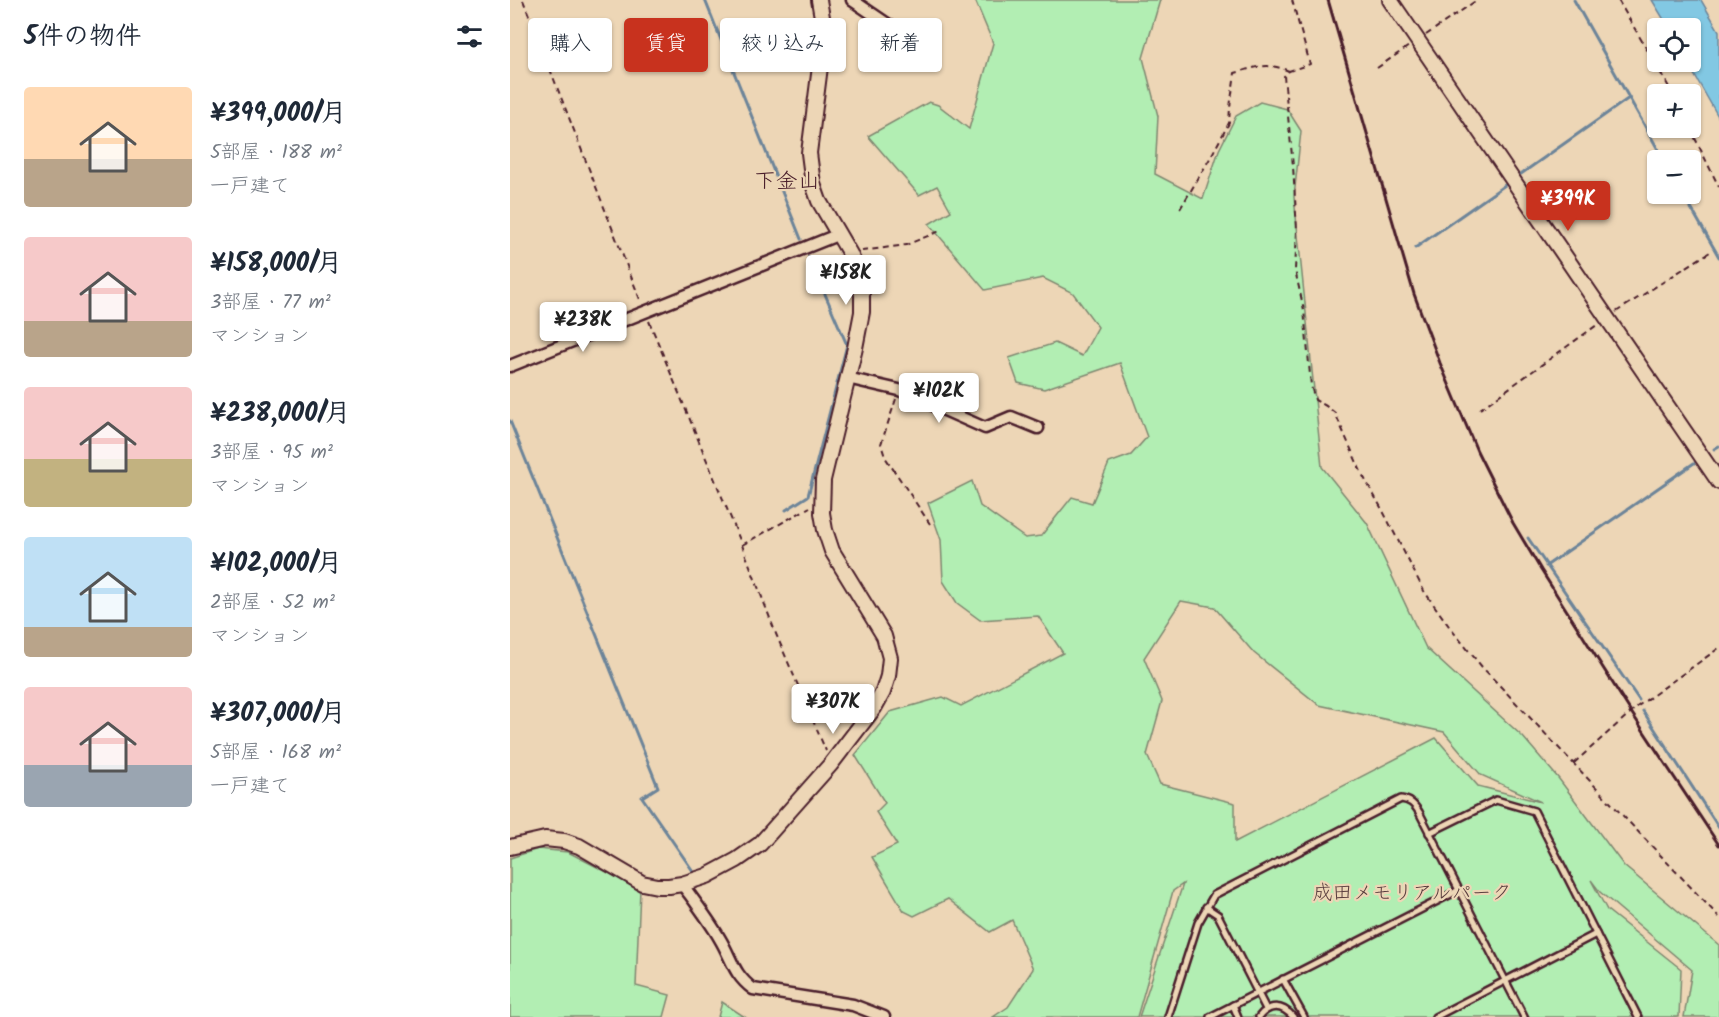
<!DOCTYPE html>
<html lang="ja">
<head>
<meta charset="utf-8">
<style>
  :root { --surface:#fff; --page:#f6f6f7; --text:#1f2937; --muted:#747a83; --accent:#c8321e }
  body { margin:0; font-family:Kalam,"Klee One",sans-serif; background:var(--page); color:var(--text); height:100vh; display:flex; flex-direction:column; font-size:22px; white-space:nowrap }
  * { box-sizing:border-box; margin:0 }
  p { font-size:20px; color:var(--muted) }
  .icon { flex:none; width:33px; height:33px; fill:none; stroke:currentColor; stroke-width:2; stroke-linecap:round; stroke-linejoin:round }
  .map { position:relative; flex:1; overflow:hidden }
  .drawer { display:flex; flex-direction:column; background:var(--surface); width:510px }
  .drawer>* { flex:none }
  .hud { position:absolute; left:18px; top:18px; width:570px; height:54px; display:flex; gap:12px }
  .controls { position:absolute; left:1137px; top:18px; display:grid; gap:12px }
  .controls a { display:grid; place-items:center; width:54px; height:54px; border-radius:6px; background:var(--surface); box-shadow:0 2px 4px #0004; font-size:30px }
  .price { position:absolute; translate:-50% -51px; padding:0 14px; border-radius:6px; background:#fff; color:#222; font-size:20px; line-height:39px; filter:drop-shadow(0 2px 3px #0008) }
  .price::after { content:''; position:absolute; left:50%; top:36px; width:18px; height:14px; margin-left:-9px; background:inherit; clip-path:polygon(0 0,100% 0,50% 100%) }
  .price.current { background:var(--accent); color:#fff }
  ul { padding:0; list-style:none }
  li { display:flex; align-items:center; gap:18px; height:150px; padding:0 24px }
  li span { display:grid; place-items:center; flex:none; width:168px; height:120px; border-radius:6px; color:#555 }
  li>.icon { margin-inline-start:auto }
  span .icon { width:72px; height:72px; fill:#fffc; stroke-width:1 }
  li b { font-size:26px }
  h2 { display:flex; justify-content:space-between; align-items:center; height:72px; padding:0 24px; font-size:26px }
  .tag { padding:0 21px; border-radius:6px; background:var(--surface); box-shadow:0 2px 4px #0004; font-size:21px; line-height:54px }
  .tag.current { background:var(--accent); color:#fff }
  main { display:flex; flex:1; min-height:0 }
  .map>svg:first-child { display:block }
  .green { fill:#b2eeb3; stroke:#7e866f; stroke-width:1.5; fill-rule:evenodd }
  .water { fill:#82c8e3; stroke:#6c8499; stroke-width:1.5 }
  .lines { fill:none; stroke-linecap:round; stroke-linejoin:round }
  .stream { stroke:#6c8499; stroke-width:3 }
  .lane-casing { stroke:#4a1f2b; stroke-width:10 }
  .street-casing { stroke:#4a1f2b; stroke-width:15 }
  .secondary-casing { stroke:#4a1f2b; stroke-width:18 }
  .path { stroke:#4a1f2b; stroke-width:2; stroke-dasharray:6 4.5; stroke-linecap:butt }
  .lane { stroke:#edd6b6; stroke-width:5 }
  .street { stroke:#edd6b6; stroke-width:10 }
  .secondary { stroke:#edd6b6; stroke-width:14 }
  .rail { stroke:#4a1f2b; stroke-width:3 }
  .labels { text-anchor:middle; stroke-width:4.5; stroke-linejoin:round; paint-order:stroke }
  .park-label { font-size:20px; fill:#5a3e3f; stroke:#edd6b6 }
  .quarter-label { font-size:22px; fill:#4a1f2b; stroke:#edd6b6 }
</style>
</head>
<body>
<main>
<section class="drawer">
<h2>5件の物件<svg class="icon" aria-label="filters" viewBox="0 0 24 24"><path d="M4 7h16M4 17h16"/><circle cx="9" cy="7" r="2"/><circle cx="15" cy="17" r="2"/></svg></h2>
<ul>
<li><span style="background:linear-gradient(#ffd9b3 60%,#b9a48a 0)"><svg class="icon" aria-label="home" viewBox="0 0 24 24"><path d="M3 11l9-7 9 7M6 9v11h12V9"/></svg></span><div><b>¥399,000/月</b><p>5部屋 · 188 m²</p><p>一戸建て</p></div></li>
<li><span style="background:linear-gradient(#f6c9c9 70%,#b9a48a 0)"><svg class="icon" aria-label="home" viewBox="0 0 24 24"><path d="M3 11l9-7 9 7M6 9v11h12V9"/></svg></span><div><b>¥158,000/月</b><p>3部屋 · 77 m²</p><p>マンション</p></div></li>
<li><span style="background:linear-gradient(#f6c9c9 60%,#c2b280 0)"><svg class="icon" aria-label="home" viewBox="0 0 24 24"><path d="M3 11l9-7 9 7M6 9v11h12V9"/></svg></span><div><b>¥238,000/月</b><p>3部屋 · 95 m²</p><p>マンション</p></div></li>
<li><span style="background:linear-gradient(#bfe0f5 75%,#b9a48a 0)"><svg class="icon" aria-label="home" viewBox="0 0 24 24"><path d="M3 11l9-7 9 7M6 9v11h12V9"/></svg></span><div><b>¥102,000/月</b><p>2部屋 · 52 m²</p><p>マンション</p></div></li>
<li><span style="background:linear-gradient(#f6c9c9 65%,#9aa5b1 0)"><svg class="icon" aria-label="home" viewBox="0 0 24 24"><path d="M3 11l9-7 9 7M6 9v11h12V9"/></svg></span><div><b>¥307,000/月</b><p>5部屋 · 168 m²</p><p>一戸建て</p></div></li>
</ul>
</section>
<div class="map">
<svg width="1209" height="1017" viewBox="0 0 1209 1017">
  <rect width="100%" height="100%" fill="#edd6b6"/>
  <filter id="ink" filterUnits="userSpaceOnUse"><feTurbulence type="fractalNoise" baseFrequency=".0167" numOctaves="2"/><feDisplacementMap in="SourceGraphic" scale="12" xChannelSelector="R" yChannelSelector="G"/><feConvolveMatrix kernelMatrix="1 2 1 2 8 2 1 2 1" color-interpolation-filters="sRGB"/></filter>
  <g filter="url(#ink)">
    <g class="green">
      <path d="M465,0H650L633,58L648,116L645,174L693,199L709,150L726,116L750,102L777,109L791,131L784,197L812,467L857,523L916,648L1013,737L1049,779L1114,866L1209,945V1017H1174L1182,970L1090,892L1081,880L1097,910L1171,969L1169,1017H629L673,884L663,891L627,1017H483L498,1007L523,969L502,920L480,932L438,899L404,916L394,911L362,857L387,845L366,812L375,803L345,755L380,712L433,697L451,706L553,653L528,616L470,620L447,603L433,581L431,540L418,503L462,481L470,506L515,538L531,536L562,497L582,503L599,463L621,455L637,437L610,363L534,389L508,383L499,358L545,343L572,356L588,327L563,293L533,278L475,290L419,224L441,211L427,186L409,195L358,136L419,102L428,105L459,129L483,43ZM671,601L704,607L744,653L809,705L934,732L971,775L1031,802L968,786L926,738L725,842V803L650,784L637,755L652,701L634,658Z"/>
      <polygon points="28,849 58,852 130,889 126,986 160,995 154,1017 0,1017 0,858"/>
      <polygon points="212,1002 235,1017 208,1017"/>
    </g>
    <polygon class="water" points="1142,0 1191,0 1209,31 1209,118 1177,62 1180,62 1180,28 1159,28"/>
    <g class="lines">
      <g class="stream">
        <polyline points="195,0 291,239"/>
        <polyline points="1064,0 1154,160"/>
        <polyline points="1011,174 1119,98"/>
        <polyline points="1173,194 1209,257"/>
        <polyline points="905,248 995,185"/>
        <polyline points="0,421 148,787 132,797 183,871"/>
        <polyline points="1204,449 1209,446"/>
        <polyline points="276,510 298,496 337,345 299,257"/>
        <polyline points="1018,538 1129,700"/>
        <polyline points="1036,566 1184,463"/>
        <polyline points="1133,711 1209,828"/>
      </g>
      <defs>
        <g id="lane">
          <polyline points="919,833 986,800 1024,811 1128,1017"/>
          <polyline points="696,907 708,915 756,1009"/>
          <polyline points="773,979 794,1017"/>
          <polyline points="723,1005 728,1017"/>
          <path d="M658,1017L688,923L704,895L891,799C900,800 904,804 909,812L1014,1017"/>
          <polyline points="700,1017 949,890"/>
          <path d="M749,1017C759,1004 772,1004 783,1017"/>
          <polyline points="925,1017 1086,934"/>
        </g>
        <g id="street">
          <polyline points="342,0 395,36"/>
          <polyline points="0,366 322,237 328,233"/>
          <polyline points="337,378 389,390 475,428 501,417 528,428"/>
          <path d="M172,884C185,902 199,920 210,939C222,959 223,974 243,989L343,1005L374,1017"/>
        </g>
        <g id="secondary">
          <polyline points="880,0 1209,482"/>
          <polyline points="0,847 35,839 54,841 69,846 132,883 147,886 159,886 172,884 197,876 227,860 250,844 321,764 364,708 373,692 378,676 380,658 374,636 322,551 315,530 312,513 313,480 345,348 352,312 352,295 348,273 340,254 309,201 303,184 299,153 313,43 313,23 309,0"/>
        </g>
      </defs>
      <use href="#lane" class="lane-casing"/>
      <use href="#street" class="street-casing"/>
      <use href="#secondary" class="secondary-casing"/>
      <g class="path">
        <polyline points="13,0 131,302"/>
        <polyline points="782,0 800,64 779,71 774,76 783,166 787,230 785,270 794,310 801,386 805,400 816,406 825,413 852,474 873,511 914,591 941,629 972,667 1209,917"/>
        <polyline points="1108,0 1163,94"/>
        <polyline points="916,35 967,0"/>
        <polyline points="867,68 899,46"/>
        <polyline points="1180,128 1209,187"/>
        <path d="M670,209L699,160L719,123L720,107L725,73C746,67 758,62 779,71"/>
        <polyline points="352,251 396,245 430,231"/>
        <polyline points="1106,312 1200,252"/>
        <polyline points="139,321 232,545 266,634 316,751"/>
        <polyline points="386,399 371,444 375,457 420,524"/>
        <polyline points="970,409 1087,325"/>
        <polyline points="232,545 300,507"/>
        <polyline points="1064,763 1128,706 1209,648"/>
      </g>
      <use href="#lane" class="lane"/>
      <use href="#street" class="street"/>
      <use href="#secondary" class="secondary"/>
      <polyline class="rail" points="818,0 904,294 930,363 967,451 1003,523 1031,570 1121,712 1209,845"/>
    </g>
  </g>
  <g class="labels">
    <g class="park-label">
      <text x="902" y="899">成田メモリアルパーク</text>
    </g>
    <g class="quarter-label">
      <text x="277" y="188">下金山</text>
    </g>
  </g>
</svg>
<div class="controls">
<a><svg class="icon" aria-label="locate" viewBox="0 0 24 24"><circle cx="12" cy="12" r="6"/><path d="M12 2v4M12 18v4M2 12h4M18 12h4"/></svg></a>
<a>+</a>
<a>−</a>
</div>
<b class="price current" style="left:1058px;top:232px">¥399K</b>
<b class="price" style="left:336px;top:306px">¥158K</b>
<b class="price" style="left:73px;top:353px">¥238K</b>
<b class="price" style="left:429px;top:424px">¥102K</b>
<b class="price" style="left:323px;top:735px">¥307K</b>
<div class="hud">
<a class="tag">購入</a>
<a class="tag current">賃貸</a>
<a class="tag">絞り込み</a>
<a class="tag">新着</a>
</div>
</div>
</main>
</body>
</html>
